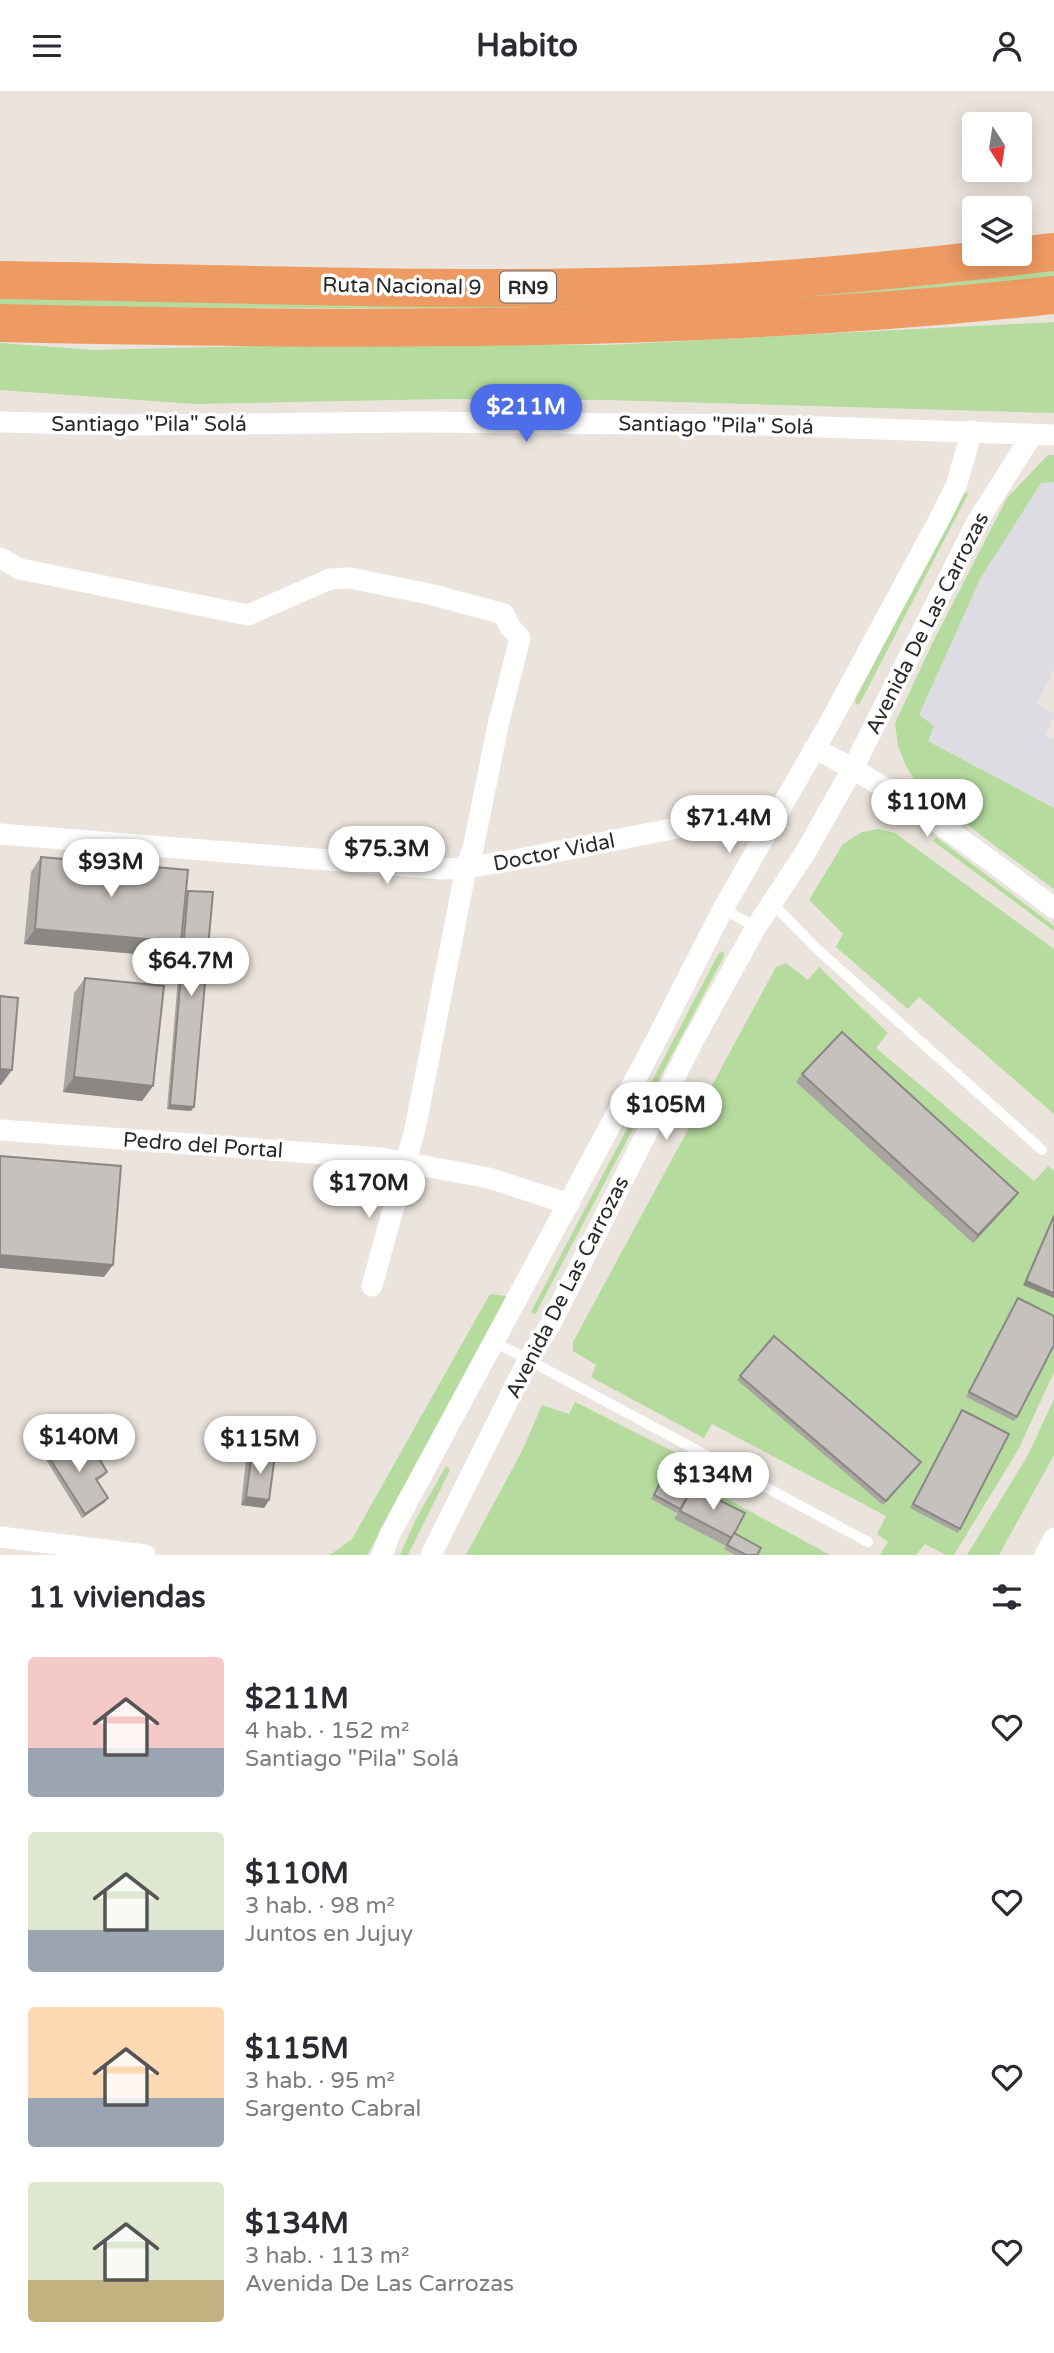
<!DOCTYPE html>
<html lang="es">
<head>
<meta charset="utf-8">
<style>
  :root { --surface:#fff; --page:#f7f7f7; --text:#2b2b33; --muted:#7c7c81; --accent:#4c6ee8 }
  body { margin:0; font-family:"Varela Round",sans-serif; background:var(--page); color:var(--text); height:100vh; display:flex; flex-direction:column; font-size:26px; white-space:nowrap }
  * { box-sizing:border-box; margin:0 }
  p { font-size:23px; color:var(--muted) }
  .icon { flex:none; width:38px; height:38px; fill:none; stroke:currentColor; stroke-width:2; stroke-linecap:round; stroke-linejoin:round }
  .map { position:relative; height:1464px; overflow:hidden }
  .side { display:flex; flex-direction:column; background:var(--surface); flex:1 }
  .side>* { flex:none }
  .needle { width:46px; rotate:168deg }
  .controls { position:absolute; left:962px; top:21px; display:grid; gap:14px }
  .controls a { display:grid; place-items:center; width:70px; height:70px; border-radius:7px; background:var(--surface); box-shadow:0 4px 18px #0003; font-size:35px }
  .price { position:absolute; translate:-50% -60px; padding:0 16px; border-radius:24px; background:#fff; color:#222; font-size:23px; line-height:46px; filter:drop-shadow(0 2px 4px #0008) }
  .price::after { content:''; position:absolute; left:50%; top:42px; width:21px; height:16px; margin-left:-10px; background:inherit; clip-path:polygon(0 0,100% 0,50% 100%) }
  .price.current { background:var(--accent); color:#fff }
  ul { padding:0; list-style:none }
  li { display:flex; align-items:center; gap:21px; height:175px; padding:0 28px }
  li span { display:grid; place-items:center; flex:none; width:196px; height:140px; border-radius:7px; color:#555 }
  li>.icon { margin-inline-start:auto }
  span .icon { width:84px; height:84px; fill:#fffc; stroke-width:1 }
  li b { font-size:30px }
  h2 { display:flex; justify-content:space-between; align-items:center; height:84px; padding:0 28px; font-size:30px }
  header { display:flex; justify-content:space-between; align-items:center; height:91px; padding:0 28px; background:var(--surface); font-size:32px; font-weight:700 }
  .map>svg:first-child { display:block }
  .industrial { fill:#dedce3 }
  .green { fill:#b5db9e }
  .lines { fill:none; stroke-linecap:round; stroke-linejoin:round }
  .lane { stroke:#fff; stroke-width:10 }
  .street { stroke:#fff; stroke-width:21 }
  .highway { stroke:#ee9a63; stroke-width:38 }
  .wall { fill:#a9a6a2 }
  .shaded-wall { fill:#8a8784 }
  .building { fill:#c5c1bc; stroke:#8a8784; stroke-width:2 }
  .labels { text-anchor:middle; stroke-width:7; stroke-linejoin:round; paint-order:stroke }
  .shield { fill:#fff; stroke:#696969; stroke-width:2 }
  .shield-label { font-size:19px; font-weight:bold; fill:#292929 }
  .street-label { font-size:21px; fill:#292929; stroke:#fff }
</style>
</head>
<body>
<header><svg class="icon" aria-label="menu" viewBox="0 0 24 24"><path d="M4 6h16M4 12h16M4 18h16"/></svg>Habito<svg class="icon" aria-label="person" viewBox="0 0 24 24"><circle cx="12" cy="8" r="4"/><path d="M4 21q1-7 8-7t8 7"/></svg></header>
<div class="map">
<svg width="1054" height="1464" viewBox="0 0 1054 1464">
  <rect width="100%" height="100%" fill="#eae4dc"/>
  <polygon class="industrial" points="1054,391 1054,579 1037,612 1054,623 1046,645 1054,649 1054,717 927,649 918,624 980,488 1041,392"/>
  <g class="green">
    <polygon points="1054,174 1054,186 795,213 625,218 0,216 0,204"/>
    <polygon points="1054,231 1054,322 607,309 445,308 194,313 0,299 0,252 94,259 340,253 606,254"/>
    <polygon points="1048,364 1054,364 1054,391 1041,392 980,488 919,624 934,635 928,650 1054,717 1054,798 999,758 919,696 905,673 898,655 895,632 932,553 1007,407"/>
    <polygon points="964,401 968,403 967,405 860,612 856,614 855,609"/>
    <polygon points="879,738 895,742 1054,858 1054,1023 919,906 908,918 836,856 843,843 809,809 843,753 862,741"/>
    <polygon points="936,746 1054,835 1054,840 933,750"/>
    <polygon points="724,861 724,865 536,1222 533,1223 531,1221 719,862"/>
    <polygon points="786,872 808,889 819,876 888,942 876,957 1034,1090 1048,1075 1054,1080 1054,1281 1019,1357 954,1464 946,1464 925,1453 916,1464 880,1464 888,1451 877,1443 886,1425 712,1333 704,1347 591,1286 596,1274 573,1260 573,1251 776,876"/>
    <polygon points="490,1203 514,1206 367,1464 330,1464 352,1448"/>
    <polygon points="1054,1308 1054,1364 999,1464 967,1464 1028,1364"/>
    <polygon points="575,1311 692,1370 685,1385 830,1464 466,1464 523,1358 542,1314 569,1323"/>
    <polygon points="446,1375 450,1379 408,1464 400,1464 416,1428"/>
  </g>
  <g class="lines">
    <g class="lane">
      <polyline points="771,811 816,857 1042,1059"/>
      <polyline points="723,818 756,836"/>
      <polyline points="493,1250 868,1451"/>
    </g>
    <g class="street">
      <polyline points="0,331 123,334 416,331 762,334 1054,344"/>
      <polyline points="0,467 20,478 248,524 330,488 350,487 429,503 504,523 510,536 520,547 498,634 473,758 466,777 415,1038 372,1195"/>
      <path d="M814,657C901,701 977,759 1054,817"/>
      <polyline points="0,743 442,778 466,777 514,769 712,730 772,730"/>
      <polyline points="0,1039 381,1067 489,1087 569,1113"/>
      <polyline points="0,1446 145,1464"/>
      <polyline points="382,1464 390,1443 651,959 723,818 829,633 940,427 956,395 972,340"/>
      <polyline points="431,1464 528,1269 550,1234 693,950 756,836 805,762 853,677 977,431 1032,344"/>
      <polyline points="1045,1464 1054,1447"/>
    </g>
    <g class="highway">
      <path d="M0,189C224,192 449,202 674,194C801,190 928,175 1054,161"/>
      <path d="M0,232C351,240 705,242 1054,204"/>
    </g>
  </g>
  <g class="wall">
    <polygon points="41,766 186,804 188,800 191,1020 167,1018 181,851 171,866 24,853 31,781"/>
    <polygon points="85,887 153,995 142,1010 63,1001 74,902"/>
    <polygon points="802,983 1012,1110 973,1152 796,991"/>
    <polygon points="1054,1123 1054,1207 1023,1194"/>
    <polygon points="1018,1207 1017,1326 1014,1330 966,1306"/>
    <polygon points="740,1285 921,1371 883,1414 737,1289"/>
    <polygon points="962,1319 960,1438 958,1442 910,1417"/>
    <polygon points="45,1360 81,1368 107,1381 104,1385 97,1390 105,1411 82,1427 43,1364"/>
    <polygon points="252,1361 269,1409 264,1417 241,1414 246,1369"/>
    <polygon points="660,1392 686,1406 693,1396 734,1442 757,1464 735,1464 724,1458 726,1455 674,1428 678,1422 677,1422 651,1408"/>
  </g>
  <g class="shaded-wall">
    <polygon points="35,838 181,851 171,866 24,853"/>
    <polygon points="0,978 12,979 1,994 0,994"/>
    <polygon points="74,986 153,995 142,1010 63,1001"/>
    <polygon points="170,1014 194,1016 191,1020 167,1018"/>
    <polygon points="1018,1102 1012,1110 973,1152 978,1144"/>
    <polygon points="0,1164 113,1174 104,1186 0,1177"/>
    <polygon points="1026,1190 1054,1202 1054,1207 1023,1194"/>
    <polygon points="246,1406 269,1409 264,1417 241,1414"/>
    <polygon points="108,1407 105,1411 82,1427 85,1423"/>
  </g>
  <g class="building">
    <polygon points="41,766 188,779 181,851 35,838"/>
    <polygon points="188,800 213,801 194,1016 170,1014"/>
    <polygon points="85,887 164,895 153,995 74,986"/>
    <polygon points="0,905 18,907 12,979 0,978"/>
    <polygon points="842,941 1018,1102 978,1144 802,983"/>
    <polygon points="0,1065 121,1075 113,1174 0,1164"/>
    <polygon points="1054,1125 1054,1202 1026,1190"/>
    <polygon points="1018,1207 1054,1225 1054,1254 1017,1326 969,1301"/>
    <polygon points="774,1245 921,1371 886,1410 740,1285"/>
    <polygon points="962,1319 1009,1343 960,1438 913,1413"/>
    <polygon points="66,1345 81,1368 94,1359 107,1381 96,1388 108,1407 85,1423 45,1360"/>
    <polygon points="252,1361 275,1364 269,1409 246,1406"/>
    <polygon points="660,1392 687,1406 680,1418 654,1404"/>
    <polygon points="693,1396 745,1422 732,1447 680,1420"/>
    <polygon points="734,1442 761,1457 757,1464 746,1464 727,1454"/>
  </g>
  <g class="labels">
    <rect class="shield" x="500" y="180.5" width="56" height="31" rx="5"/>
    <g class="shield-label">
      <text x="528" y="203">RN9</text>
    </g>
    <g class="street-label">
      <text transform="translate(402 195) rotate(1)" y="7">Ruta Nacional 9</text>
      <text x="149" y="340">Santiago "Pila" Solá</text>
      <text transform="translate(716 334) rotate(1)" y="7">Santiago "Pila" Solá</text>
      <text transform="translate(927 532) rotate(-63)" y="7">Avenida De Las Carrozas</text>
      <text transform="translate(554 761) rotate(-11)" y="7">Doctor Vidal</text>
      <text transform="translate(203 1054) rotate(4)" y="7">Pedro del Portal</text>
      <text transform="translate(567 1196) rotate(-63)" y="7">Avenida De Las Carrozas</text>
    </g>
  </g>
</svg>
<div class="controls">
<a><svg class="needle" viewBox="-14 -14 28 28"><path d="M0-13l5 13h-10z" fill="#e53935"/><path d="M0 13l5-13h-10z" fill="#7c7c81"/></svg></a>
<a><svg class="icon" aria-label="layers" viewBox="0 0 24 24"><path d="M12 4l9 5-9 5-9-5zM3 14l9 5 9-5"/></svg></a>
</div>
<b class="price current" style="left:526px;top:353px">$211M</b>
<b class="price" style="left:927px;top:748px">$110M</b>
<b class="price" style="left:729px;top:764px">$71.4M</b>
<b class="price" style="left:387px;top:795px">$75.3M</b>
<b class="price" style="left:111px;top:808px">$93M</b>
<b class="price" style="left:191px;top:907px">$64.7M</b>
<b class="price" style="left:666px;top:1051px">$105M</b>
<b class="price" style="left:369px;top:1129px">$170M</b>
<b class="price" style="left:79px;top:1383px">$140M</b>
<b class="price" style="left:260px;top:1385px">$115M</b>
<b class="price" style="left:713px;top:1421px">$134M</b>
</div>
<section class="side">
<h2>11 viviendas<svg class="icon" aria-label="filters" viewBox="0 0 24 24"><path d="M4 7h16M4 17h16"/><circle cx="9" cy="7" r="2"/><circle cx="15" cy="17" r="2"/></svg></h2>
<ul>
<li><span style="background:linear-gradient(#f6c9c9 65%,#9aa5b1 0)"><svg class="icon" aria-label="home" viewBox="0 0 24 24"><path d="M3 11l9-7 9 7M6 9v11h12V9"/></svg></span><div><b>$211M</b><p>4 hab. · 152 m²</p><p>Santiago &quot;Pila&quot; Solá</p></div><svg class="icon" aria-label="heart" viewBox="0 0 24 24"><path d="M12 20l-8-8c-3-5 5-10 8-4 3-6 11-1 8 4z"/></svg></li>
<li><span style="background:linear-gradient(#dfe7d0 70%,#9aa5b1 0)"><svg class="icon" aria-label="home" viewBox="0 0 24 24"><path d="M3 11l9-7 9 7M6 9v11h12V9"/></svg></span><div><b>$110M</b><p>3 hab. · 98 m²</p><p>Juntos en Jujuy</p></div><svg class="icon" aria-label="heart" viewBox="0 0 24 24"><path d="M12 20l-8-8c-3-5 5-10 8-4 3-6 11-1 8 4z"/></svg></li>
<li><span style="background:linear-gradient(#ffd9b3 65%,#9aa5b1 0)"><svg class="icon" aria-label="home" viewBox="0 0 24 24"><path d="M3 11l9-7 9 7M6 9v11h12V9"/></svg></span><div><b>$115M</b><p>3 hab. · 95 m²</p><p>Sargento Cabral</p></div><svg class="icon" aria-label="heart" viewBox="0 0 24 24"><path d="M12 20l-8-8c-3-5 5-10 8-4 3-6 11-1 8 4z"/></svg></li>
<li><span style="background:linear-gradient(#dfe7d0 70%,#c2b280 0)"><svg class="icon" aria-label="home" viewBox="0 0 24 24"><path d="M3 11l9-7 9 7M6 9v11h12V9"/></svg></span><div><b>$134M</b><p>3 hab. · 113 m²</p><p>Avenida De Las Carrozas</p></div><svg class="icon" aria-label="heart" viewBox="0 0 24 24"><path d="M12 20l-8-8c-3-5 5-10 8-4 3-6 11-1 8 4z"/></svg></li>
</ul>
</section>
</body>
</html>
